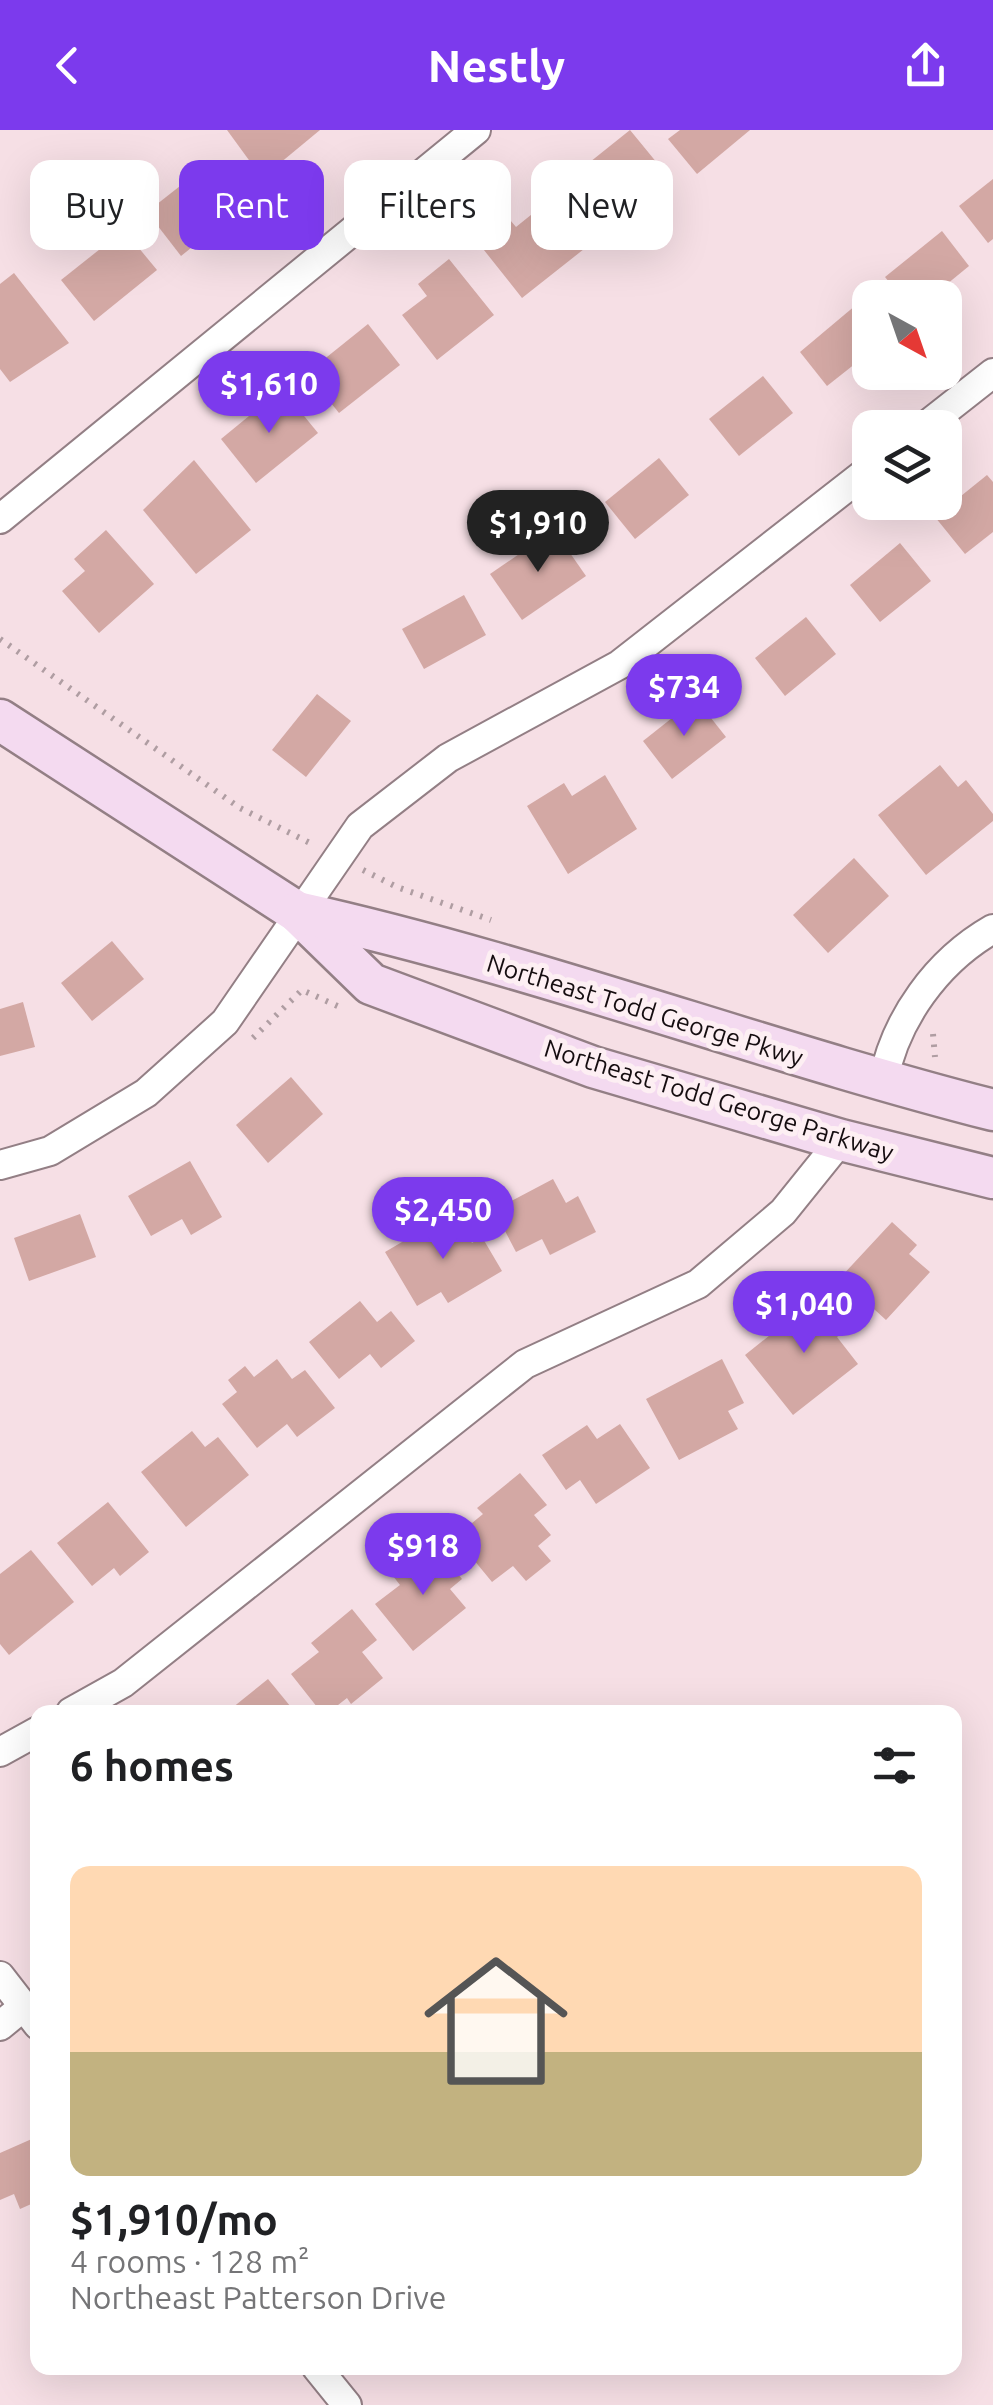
<!DOCTYPE html>
<html lang="en">
<head>
<meta charset="utf-8">
<style>
  :root { --surface:#fff; --page:#f6f6f6; --text:#202124; --muted:#757577; --accent:#7c3aed }
  body { margin:0; font-family:Ubuntu,sans-serif; background:var(--page); color:var(--text); height:100vh; display:flex; flex-direction:column; font-size:38px; white-space:nowrap }
  * { box-sizing:border-box; margin:0 }
  p { font-size:32px; color:var(--muted) }
  .icon { flex:none; width:55px; height:55px; fill:none; stroke:currentColor; stroke-width:2; stroke-linecap:round; stroke-linejoin:round }
  .map { position:relative; flex:1; overflow:hidden }
  .sheet { position:absolute; left:30px; top:1575px; width:932px; height:670px; display:flex; flex-direction:column; background:var(--surface); border-radius:20px; box-shadow:0 10px 40px #0002 }
  .sheet>* { flex:none }
  .guide { position:absolute; left:30px; top:30px; width:935px; height:90px; display:flex; gap:20px }
  .needle { width:65px; rotate:140deg }
  .tools { position:absolute; left:852px; top:150px; display:grid; gap:20px }
  .tools a { display:grid; place-items:center; width:110px; height:110px; border-radius:20px; background:var(--surface); box-shadow:0 10px 40px #0002; font-size:50px }
  .price { position:absolute; translate:-50% -85px; padding:0 22px; border-radius:35px; background:var(--accent); color:#fff; font-size:32px; line-height:65px; filter:drop-shadow(0 2px 5px #0008) }
  .price::after { content:''; position:absolute; left:50%; top:60px; width:30px; height:22px; margin-left:-15px; background:inherit; clip-path:polygon(0 0,100% 0,50% 100%) }
  .price.active { background:#222; color:#fff }
  ul { padding:0; list-style:none }
  li { display:grid; align-content:center; gap:20px; height:530px; padding:0 40px }
  li span { display:grid; place-items:center; height:310px; border-radius:20px; color:#555 }
  li>.icon { margin-inline-start:auto }
  span .icon { width:180px; height:180px; fill:#fffc; stroke-width:1 }
  li b { font-size:42px }
  h2 { display:flex; justify-content:space-between; align-items:center; height:120px; padding:0 40px; font-size:42px }
  .chip { padding:0 35px; border-radius:20px; background:var(--surface); box-shadow:0 10px 40px #0002; font-size:35px; line-height:90px }
  .chip.active { background:var(--accent); color:#fff }
  header { display:flex; justify-content:space-between; align-items:center; height:130px; padding:0 40px; background:var(--accent); color:#fff; font-size:45px; font-weight:600 }
  .map>svg:first-child { display:block }
  .building { fill:#d3a8a4 }
  .lines { fill:none; stroke-linecap:round; stroke-linejoin:round }
  .street-casing { stroke:#937f85; stroke-width:32 }
  .secondary-casing { stroke:#937f85; stroke-width:45 }
  .path { stroke:#af9da2; stroke-width:6; stroke-dasharray:2.5 8; stroke-linecap:butt }
  .street { stroke:#fff; stroke-width:28 }
  .secondary { stroke:#f4daf0; stroke-width:40 }
  .labels { text-anchor:middle; stroke-width:10; stroke-linejoin:round; paint-order:stroke }
  .street-label { font-size:25px; fill:#150d10; stroke:#fdeff3 }
</style>
</head>
<body>
<header><svg class="icon" aria-label="back" viewBox="0 0 24 24"><path d="M15 5l-7 7 7 7"/></svg>Nestly<svg class="icon" aria-label="share" viewBox="0 0 24 24"><path d="M12 15V3M7 8l5-5 5 5M5 13v7h14v-7"/></svg></header>
<div class="map">
<svg width="993" height="2275" viewBox="0 0 993 2275">
  <rect width="100%" height="100%" fill="#f6dfe5"/>
  <g class="building">
    <polygon points="227,0 320,0 262,48"/>
    <polygon points="630,0 671,50 607,101 576,62 599,43 590,32"/>
    <polygon points="680,0 750,0 697,44 668,9"/>
    <polygon points="208,34 242,77 181,126 147,82"/>
    <polygon points="993,49 993,109 988,113 959,76"/>
    <polygon points="547,72 584,119 522,168 476,110 506,85 516,97"/>
    <polygon points="124,100 157,140 94,191 61,150"/>
    <polygon points="942,101 969,136 930,168 902,168 885,147"/>
    <polygon points="449,129 494,185 437,230 402,185 427,166 418,154"/>
    <polygon points="14,143 69,213 10,252 0,239 0,154"/>
    <polygon points="856,175 870,192 870,222 827,256 800,222"/>
    <polygon points="368,194 400,235 339,283 307,243"/>
    <polygon points="763,246 793,283 739,326 709,289"/>
    <polygon points="282,259 318,303 256,353 221,309"/>
    <polygon points="659,328 689,365 635,409 605,372"/>
    <polygon points="194,330 251,400 196,444 143,380"/>
    <polygon points="987,345 993,352 993,402 965,424 935,387"/>
    <polygon points="106,400 154,454 99,503 62,461 85,441 74,429"/>
    <polygon points="554,400 586,446 522,490 490,444"/>
    <polygon points="900,413 931,451 880,492 850,455"/>
    <polygon points="464,465 486,505 424,539 402,499"/>
    <polygon points="806,487 836,524 785,566 755,528"/>
    <polygon points="317,564 351,591 306,647 272,620"/>
    <polygon points="696,569 726,607 672,649 643,611"/>
    <polygon points="940,635 958,657 966,650 993,684 993,691 926,745 878,685"/>
    <polygon points="605,645 637,699 568,744 527,676 564,653 572,666"/>
    <polygon points="854,728 889,766 828,823 793,785"/>
    <polygon points="112,811 144,849 92,891 61,853"/>
    <polygon points="23,872 35,917 0,926 0,879"/>
    <polygon points="291,947 323,984 268,1033 236,995"/>
    <polygon points="190,1031 222,1087 191,1105 182,1089 151,1106 128,1066"/>
    <polygon points="553,1049 566,1073 578,1066 596,1102 550,1125 542,1109 516,1122 494,1080"/>
    <polygon points="453,1082 472,1113 482,1107 502,1141 448,1173 441,1162 417,1176 385,1122"/>
    <polygon points="80,1084 96,1127 29,1151 14,1108"/>
    <polygon points="892,1092 917,1115 909,1124 930,1142 886,1190 840,1148"/>
    <polygon points="820,1165 848,1199 837,1207 858,1234 793,1285 745,1225"/>
    <polygon points="360,1171 377,1192 391,1181 415,1211 381,1238 370,1224 339,1249 309,1212"/>
    <polygon points="277,1229 292,1249 305,1240 335,1278 297,1307 287,1294 257,1318 222,1274 237,1262 228,1250 245,1236 254,1247"/>
    <polygon points="722,1229 744,1273 728,1281 738,1299 679,1330 646,1269"/>
    <polygon points="620,1294 650,1338 596,1374 580,1350 566,1360 542,1325 587,1295 597,1309"/>
    <polygon points="192,1301 205,1317 218,1307 249,1345 186,1397 141,1342"/>
    <polygon points="520,1343 547,1375 534,1385 551,1405 538,1416 551,1431 526,1451 513,1436 492,1452 455,1407 483,1384 477,1378"/>
    <polygon points="108,1372 149,1422 120,1446 114,1438 92,1456 57,1413"/>
    <polygon points="433,1414 462,1449 450,1459 466,1478 413,1521 375,1474 400,1455 393,1446"/>
    <polygon points="31,1420 74,1472 9,1525 0,1514 0,1444"/>
    <polygon points="352,1479 377,1510 362,1522 383,1548 351,1574 347,1568 329,1582 321,1582 291,1544 319,1522 311,1513"/>
    <polygon points="268,1549 295,1582 227,1582"/>
    <polygon points="34,2008 38,2071 20,2079 14,2064 0,2070 0,2023"/>
  </g>
  <g class="lines">
    <defs>
      <g id="street">
        <polyline points="923,298 993,243"/>
        <polyline points="0,389 476,0"/>
        <path d="M883,952C895,889 937,831 993,799"/>
        <polyline points="0,1035 50,1021 146,963 225,892 360,696 448,628 619,535 870,339"/>
        <polyline points="71,1582 123,1553 525,1234 698,1154 783,1082 841,1010"/>
        <polyline points="0,1622 38,1601"/>
        <polyline points="0,1846 38,1895"/>
        <polyline points="0,1896 23,1877"/>
        <polyline points="317,2238 347,2275"/>
      </g>
      <g id="secondary">
        <polyline points="0,590 297,782 371,854 593,937 841,1010 993,1048"/>
        <path d="M297,782C532,834 759,920 993,980"/>
      </g>
    </defs>
    <use href="#street" class="street-casing"/>
    <use href="#secondary" class="secondary-casing"/>
    <g class="path">
      <polyline points="0,509 240,678 312,714"/>
      <polyline points="363,740 397,757 491,790"/>
      <polyline points="933,904 935,927"/>
      <polyline points="253,908 302,860 342,878"/>
    </g>
    <use href="#street" class="street"/>
    <use href="#secondary" class="secondary"/>
  </g>
  <g class="labels">
    <g class="street-label">
      <text transform="translate(645 880) rotate(17)" y="9">Northeast Todd George Pkwy</text>
      <text transform="translate(719 970) rotate(17)" y="9">Northeast Todd George Parkway</text>
    </g>
  </g>
</svg>
<div class="tools">
<a><svg class="needle" viewBox="-14 -14 28 28"><path d="M0-13l5 13h-10z" fill="#e53935"/><path d="M0 13l5-13h-10z" fill="#757577"/></svg></a>
<a><svg class="icon" aria-label="layers" viewBox="0 0 24 24"><path d="M12 4l9 5-9 5-9-5zM3 14l9 5 9-5"/></svg></a>
</div>
<b class="price" style="left:269px;top:306px">$1,610</b>
<b class="price active" style="left:538px;top:445px">$1,910</b>
<b class="price" style="left:684px;top:609px">$734</b>
<b class="price" style="left:443px;top:1132px">$2,450</b>
<b class="price" style="left:804px;top:1226px">$1,040</b>
<b class="price" style="left:423px;top:1468px">$918</b>
<div class="guide">
<a class="chip">Buy</a>
<a class="chip active">Rent</a>
<a class="chip">Filters</a>
<a class="chip">New</a>
</div>
<section class="sheet">
<h2>6 homes<svg class="icon" aria-label="filters" viewBox="0 0 24 24"><path d="M4 7h16M4 17h16"/><circle cx="9" cy="7" r="2"/><circle cx="15" cy="17" r="2"/></svg></h2>
<ul>
<li><span style="background:linear-gradient(#ffd9b3 60%,#c2b280 0)"><svg class="icon" aria-label="home" viewBox="0 0 24 24"><path d="M3 11l9-7 9 7M6 9v11h12V9"/></svg></span><div><b>$1,910/mo</b><p>4 rooms · 128 m²</p><p>Northeast Patterson Drive</p></div></li>
</ul>
</section>
</div>
</body>
</html>
